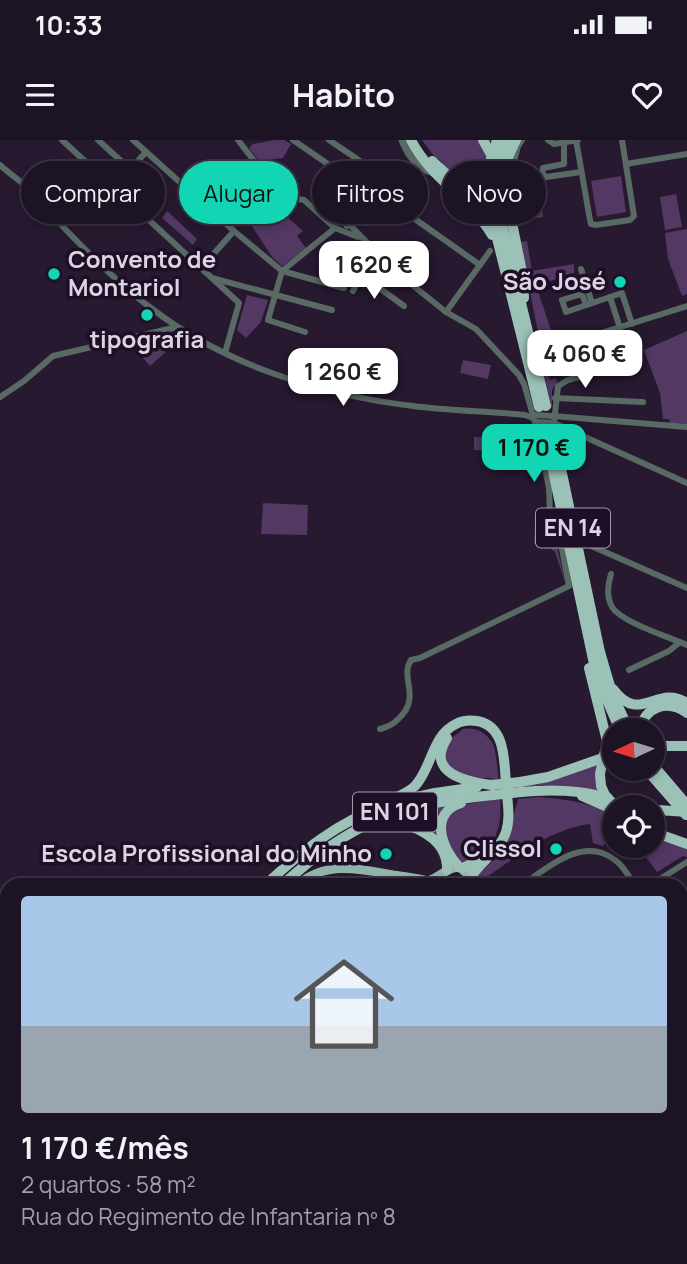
<!DOCTYPE html>
<html lang="pt">
<head>
<meta charset="utf-8">
<style>
  :root { --surface:#1c1324; --page:#251c2c; --text:#f1f3f6; --muted:#a09ea6; --line:#3a3241; --accent:#12d5b4 }
  body { margin:0; font-family:Manrope,sans-serif; background:var(--page); color:var(--text); height:100vh; display:flex; flex-direction:column; font-size:26px; white-space:nowrap }
  * { box-sizing:border-box; margin:0 }
  p { font-size:23px; color:var(--muted) }
  .icon { flex:none; width:38px; height:38px; fill:none; stroke:currentColor; stroke-width:2; stroke-linecap:round; stroke-linejoin:round }
  .map { position:relative; flex:1; overflow:hidden }
  .details { position:absolute; left:0px; top:738px; width:688px; height:387px; display:flex; flex-direction:column; background:var(--surface); border-radius:21px 21px 0 0; box-shadow:0 4px 10px #0003,0 0 0 2px var(--line) }
  .details>* { flex:none }
  .banner { position:absolute; left:21px; top:21px; width:646px; height:63px; display:flex; gap:14px }
  .needle { width:46px; rotate:266deg }
  .tools { position:absolute; left:602px; top:578px; display:grid; gap:14px }
  .tools a { display:grid; place-items:center; width:63px; height:63px; border-radius:50%; background:var(--surface); box-shadow:0 4px 10px #0003,0 0 0 2px var(--line); font-size:35px }
  .price { position:absolute; translate:-50% -60px; padding:0 16px; border-radius:14px; background:#fff; color:#222; font-size:23px; line-height:46px; filter:drop-shadow(0 2px 4px #0008) }
  .price::after { content:''; position:absolute; left:50%; top:42px; width:21px; height:16px; margin-left:-10px; background:inherit; clip-path:polygon(0 0,100% 0,50% 100%) }
  .price.active { background:var(--accent); color:#111 }
  ul { padding:0; list-style:none }
  li { display:grid; align-content:center; gap:14px; height:371px; padding:0 21px }
  li span { display:grid; place-items:center; height:217px; border-radius:7px; color:#555 }
  li>.icon { margin-inline-start:auto }
  span .icon { width:126px; height:126px; fill:#fffc; stroke-width:1 }
  li b { font-size:30px }
  .chip { padding:0 24px; border-radius:32px; background:var(--surface); box-shadow:0 4px 10px #0003,0 0 0 2px var(--line); font-size:24px; line-height:63px }
  .chip.active { background:var(--accent); color:#111 }
  .status { display:flex; justify-content:space-between; align-items:center; height:49px; padding:0 35px; background:var(--surface); direction:ltr }
  .status svg { height:19px; fill:currentColor }
  header { display:flex; justify-content:space-between; align-items:center; height:91px; padding:0 21px; background:var(--surface); font-size:32px; font-weight:700 }
  .map>svg:first-child { display:block }
  .green { fill:#523863 }
  .lines { fill:none; stroke-linecap:round; stroke-linejoin:round }
  .minor { stroke:#596964; stroke-width:6 }
  .tertiary { stroke:#596964; stroke-width:7 }
  .primary { stroke:#91b3a9; stroke-width:9 }
  .trunk { stroke:#9cc2b7; stroke-width:10 }
  .minor-bridge { stroke:#596964; stroke-width:6 }
  .trunk-bridge { stroke:#9cc2b7; stroke-width:10 }
  .poi-dot { fill:#12d5b4; stroke:#1d1026; stroke-width:2.5 }
  .labels { text-anchor:middle; stroke-width:7; stroke-linejoin:round; paint-order:stroke }
  .shield { fill:#1d1026; stroke:#a399aa; stroke-width:2 }
  .shield-label { font-size:23px; font-weight:bold; fill:#dcd4e3 }
  .poi-label { font-size:24px; font-weight:bold; fill:#dcd4e3; stroke:#1d1026; text-anchor:end }
</style>
</head>
<body>
<div class="status"><b>10:33</b><svg viewBox="0 0 49 12"><path d="M0 12V9h3v3zM5 12V6h3v6zM10 12V3h3v9zM15 12V0h3v12zM26 1h20v11H26zM47 4h2v5h-2z"/></svg></div>
<header><svg class="icon" aria-label="menu" viewBox="0 0 24 24"><path d="M4 6h16M4 12h16M4 18h16"/></svg>Habito<svg class="icon" aria-label="heart" viewBox="0 0 24 24"><path d="M12 20l-8-8c-3-5 5-10 8-4 3-6 11-1 8 4z"/></svg></header>
<div class="map">
<svg width="687" height="1124" viewBox="0 0 687 1124">
  <rect width="100%" height="100%" fill="#261930"/>
  <g class="green">
    <polygon points="275,0 284,0 291,4 283,18 259,21 249,8 253,4"/>
    <path d="M422,0H491C481,26 481,49 487,76L484,77L466,56L476,57L456,40L439,19L437,20Z"/>
    <polygon points="516,33 522,69 542,66 543,77 520,81 511,34"/>
    <polygon points="621,36 626,72 597,77 591,41"/>
    <polygon points="266,52 272,52 292,64 284,74 303,91 297,96 306,108 282,126 272,117 237,63 250,53 255,60"/>
    <polygon points="676,54 682,87 665,90 660,57"/>
    <polygon points="167,71 197,99 193,105 162,78"/>
    <polygon points="687,89 687,154 682,156 668,119 665,93"/>
    <polygon points="527,101 532,131 574,124 574,133 538,145 537,148 553,196 545,199 542,215 550,240 556,238 557,242 552,250 552,267 551,268 541,272 534,268 551,264 540,218 538,192 520,102"/>
    <polygon points="247,155 268,160 261,182 246,198 237,190"/>
    <polygon points="176,191 185,195 150,226 131,204 165,192"/>
    <polygon points="687,191 687,284 670,283 669,279 663,279 660,253 644,210"/>
    <polygon points="463,220 491,225 488,239 460,233"/>
    <polygon points="474,297 503,298 502,312 474,310"/>
    <polygon points="263,363 308,365 307,395 261,394"/>
    <polygon points="535,388 546,389 553,397 557,407 566,445 555,412 545,404 534,404"/>
    <path d="M463,589C478,587 487,593 494,606C497,619 498,631 499,645C503,683 501,704 466,725C449,718 445,694 445,678L458,665L492,660L491,638C466,639 437,634 448,601Z"/>
    <polygon points="600,621 596,632 598,651 544,645 510,648 510,645"/>
    <path d="M538,657C571,660 584,661 614,675V691L603,706L593,703L590,684C548,689 513,720 478,743L479,745L474,746L477,735L504,711L518,659Z"/>
    <polygon points="447,663 439,676 439,704 387,679"/>
    <polygon points="653,698 687,709 687,717 683,716 657,732 637,705 653,705"/>
    <polygon points="681,837 687,837 687,881 682,884 687,893 687,996 681,1008"/>
    <polygon points="0,1051 7,1051 7,1118 246,1118 247,1124 0,1124"/>
    <polygon points="283,1118 612,1118 610,1119 612,1124 274,1124"/>
  </g>
  <g class="lines">
    <g class="minor">
      <polyline points="62,0 239,163 225,213"/>
      <polyline points="98,0 131,30"/>
      <polyline points="133,0 234,91 282,131 344,148"/>
      <polyline points="238,0 281,56 304,60 335,88 358,97"/>
      <polyline points="293,0 354,42 362,58 362,65 347,86"/>
      <polyline points="329,0 360,21 351,40"/>
      <polyline points="548,0 554,4 578,0"/>
      <polyline points="576,0 590,80 591,84 596,85 630,80 634,76 622,0"/>
      <polyline points="564,3 564,24 543,28 542,34 546,37 581,32"/>
      <polyline points="626,24 687,14"/>
      <path d="M0,25C11,35 23,43 33,52C46,64 56,80 68,92C94,119 121,146 151,168C225,225 321,255 413,266C450,271 488,271 525,275L533,278"/>
      <polyline points="513,25 518,6 522,0"/>
      <polyline points="113,48 146,12"/>
      <polyline points="405,72 480,125"/>
      <path d="M349,84L396,132L446,172L476,189L519,235L524,244L536,286L549,348L550,375L552,383L561,393V404L569,446L420,518L411,520C400,537 419,554 403,574C395,583 391,586 380,589"/>
      <polyline points="201,128 234,91"/>
      <polyline points="581,129 592,163"/>
      <polyline points="282,131 268,180 305,192"/>
      <polyline points="282,131 335,88"/>
      <polyline points="360,134 404,166"/>
      <polyline points="212,138 332,170"/>
      <polyline points="353,151 374,110"/>
      <polyline points="586,165 582,154 562,160 566,172 610,157"/>
      <polyline points="446,172 490,111"/>
      <polyline points="620,188 610,157 622,153 632,184"/>
      <polyline points="592,197 603,230"/>
      <polyline points="547,210 687,166"/>
      <polyline points="627,223 568,240 558,246 554,283 687,343"/>
      <polyline points="0,257 24,241 53,216 177,187"/>
      <polyline points="555,258 643,262"/>
      <polyline points="553,276 687,287"/>
      <polyline points="589,405 687,448"/>
      <path d="M611,434C608,445 606,456 612,467C621,482 669,497 687,505"/>
      <polyline points="629,530 669,511 680,502"/>
      <polyline points="553,743 554,746"/>
      <path d="M521,746C547,728 583,695 615,720C624,726 629,737 635,746"/>
      <polyline points="649,746 687,722"/>
      <polyline points="681,769 687,765"/>
      <polyline points="681,800 687,795"/>
      <polyline points="681,831 687,828"/>
      <polyline points="0,1050 7,1050"/>
      <polyline points="659,1118 662,1124"/>
    </g>
    <path class="tertiary" d="M402,0C408,16 417,28 433,33"/>
    <g class="primary">
      <path d="M430,740C441,736 448,727 459,727L469,735V746"/>
      <path d="M297,746C325,720 360,729 393,735C410,737 427,740 443,745"/>
      <polyline points="0,974 7,968"/>
    </g>
    <g class="trunk">
      <path d="M411,0C430,38 470,58 492,95"/>
      <polyline points="497,0 488,28 488,62 539,267"/>
      <path d="M506,0C496,21 493,41 497,64L546,266"/>
      <polyline points="432,21 464,50 475,54"/>
      <polyline points="504,26 516,0"/>
      <polyline points="510,73 523,137 524,158"/>
      <polyline points="553,291 600,512 612,553 629,590"/>
      <polyline points="545,293 594,524 602,549 620,590"/>
      <polyline points="589,528 607,601 600,634 601,646 605,655 616,667"/>
      <path d="M613,549C640,586 657,543 687,563"/>
      <path d="M640,590C645,566 668,559 687,573"/>
      <path d="M447,598C425,633 466,642 492,645"/>
      <polyline points="653,606 687,606"/>
      <polyline points="653,625 687,665"/>
      <polyline points="645,628 686,675"/>
      <polyline points="520,642 548,637 614,614"/>
      <path d="M521,652C547,649 583,650 607,658"/>
      <polyline points="582,656 614,670"/>
      <polyline points="399,661 435,653 477,647"/>
      <path d="M379,668C389,658 405,656 415,646C432,628 432,595 456,584C463,580 470,580 477,581C506,586 504,621 506,644C507,660 511,677 506,692C499,713 479,721 470,739"/>
      <path d="M375,685C405,678 448,695 447,730"/>
      <polyline points="653,692 687,704"/>
      <path d="M459,727C441,708 429,673 461,663"/>
      <polyline points="463,728 479,720"/>
      <path d="M264,746C300,713 338,681 385,666"/>
      <path d="M281,746C354,680 397,665 493,655"/>
      <polyline points="0,915 7,908"/>
      <polyline points="0,931 7,924"/>
    </g>
    <g class="minor-bridge">
      <polyline points="535,275 553,276"/>
      <polyline points="537,282 554,283"/>
      <polyline points="561,393 589,405"/>
    </g>
    <g class="trunk-bridge">
      <polyline points="483,0 498,27 510,73"/>
      <polyline points="492,645 520,642"/>
      <polyline points="493,655 521,652"/>
      <polyline points="658,670 687,672"/>
    </g>
  </g>
  <g class="poi-dot">
    <circle cx="54" cy="134" r="7"/>
    <circle cx="620" cy="142" r="7"/>
    <circle cx="147" cy="175" r="7"/>
    <circle cx="556" cy="709" r="7"/>
    <circle cx="386" cy="714" r="7"/>
  </g>
  <g class="labels">
    <g class="shield">
      <rect x="536" y="368.5" width="74" height="39" rx="5"/>
      <rect x="353" y="652.5" width="84" height="39" rx="5"/>
    </g>
    <g class="shield-label">
      <text x="573" y="396">EN 14</text>
      <text x="395" y="680">EN 101</text>
    </g>
    <g class="poi-label">
      <text x="68" y="128" text-anchor="start">Convento de<tspan x="68" dy="28">Montariol</tspan></text>
      <text x="606" y="150">São José</text>
      <text x="147" y="208" text-anchor="middle">tipografia</text>
      <text x="542" y="717">Clissol</text>
      <text x="372" y="722">Escola Profissional do Minho</text>
    </g>
  </g>
</svg>
<div class="tools">
<a><svg class="needle" viewBox="-14 -14 28 28"><path d="M0-13l5 13h-10z" fill="#e53935"/><path d="M0 13l5-13h-10z" fill="#a09ea6"/></svg></a>
<a><svg class="icon" aria-label="locate" viewBox="0 0 24 24"><circle cx="12" cy="12" r="6"/><path d="M12 2v4M12 18v4M2 12h4M18 12h4"/></svg></a>
</div>
<b class="price" style="left:374px;top:161px">1 620 €</b>
<b class="price" style="left:585px;top:250px">4 060 €</b>
<b class="price" style="left:343px;top:268px">1 260 €</b>
<b class="price active" style="left:534px;top:344px">1 170 €</b>
<div class="banner">
<a class="chip">Comprar</a>
<a class="chip active">Alugar</a>
<a class="chip">Filtros</a>
<a class="chip">Novo</a>
</div>
<section class="details">
<ul>
<li><span style="background:linear-gradient(#a9c7e8 60%,#9aa5b1 0)"><svg class="icon" aria-label="home" viewBox="0 0 24 24"><path d="M3 11l9-7 9 7M6 9v11h12V9"/></svg></span><div><b>1 170 €/mês</b><p>2 quartos · 58 m²</p><p>Rua do Regimento de Infantaria nº 8</p></div></li>
</ul>
</section>
</div>
</body>
</html>
